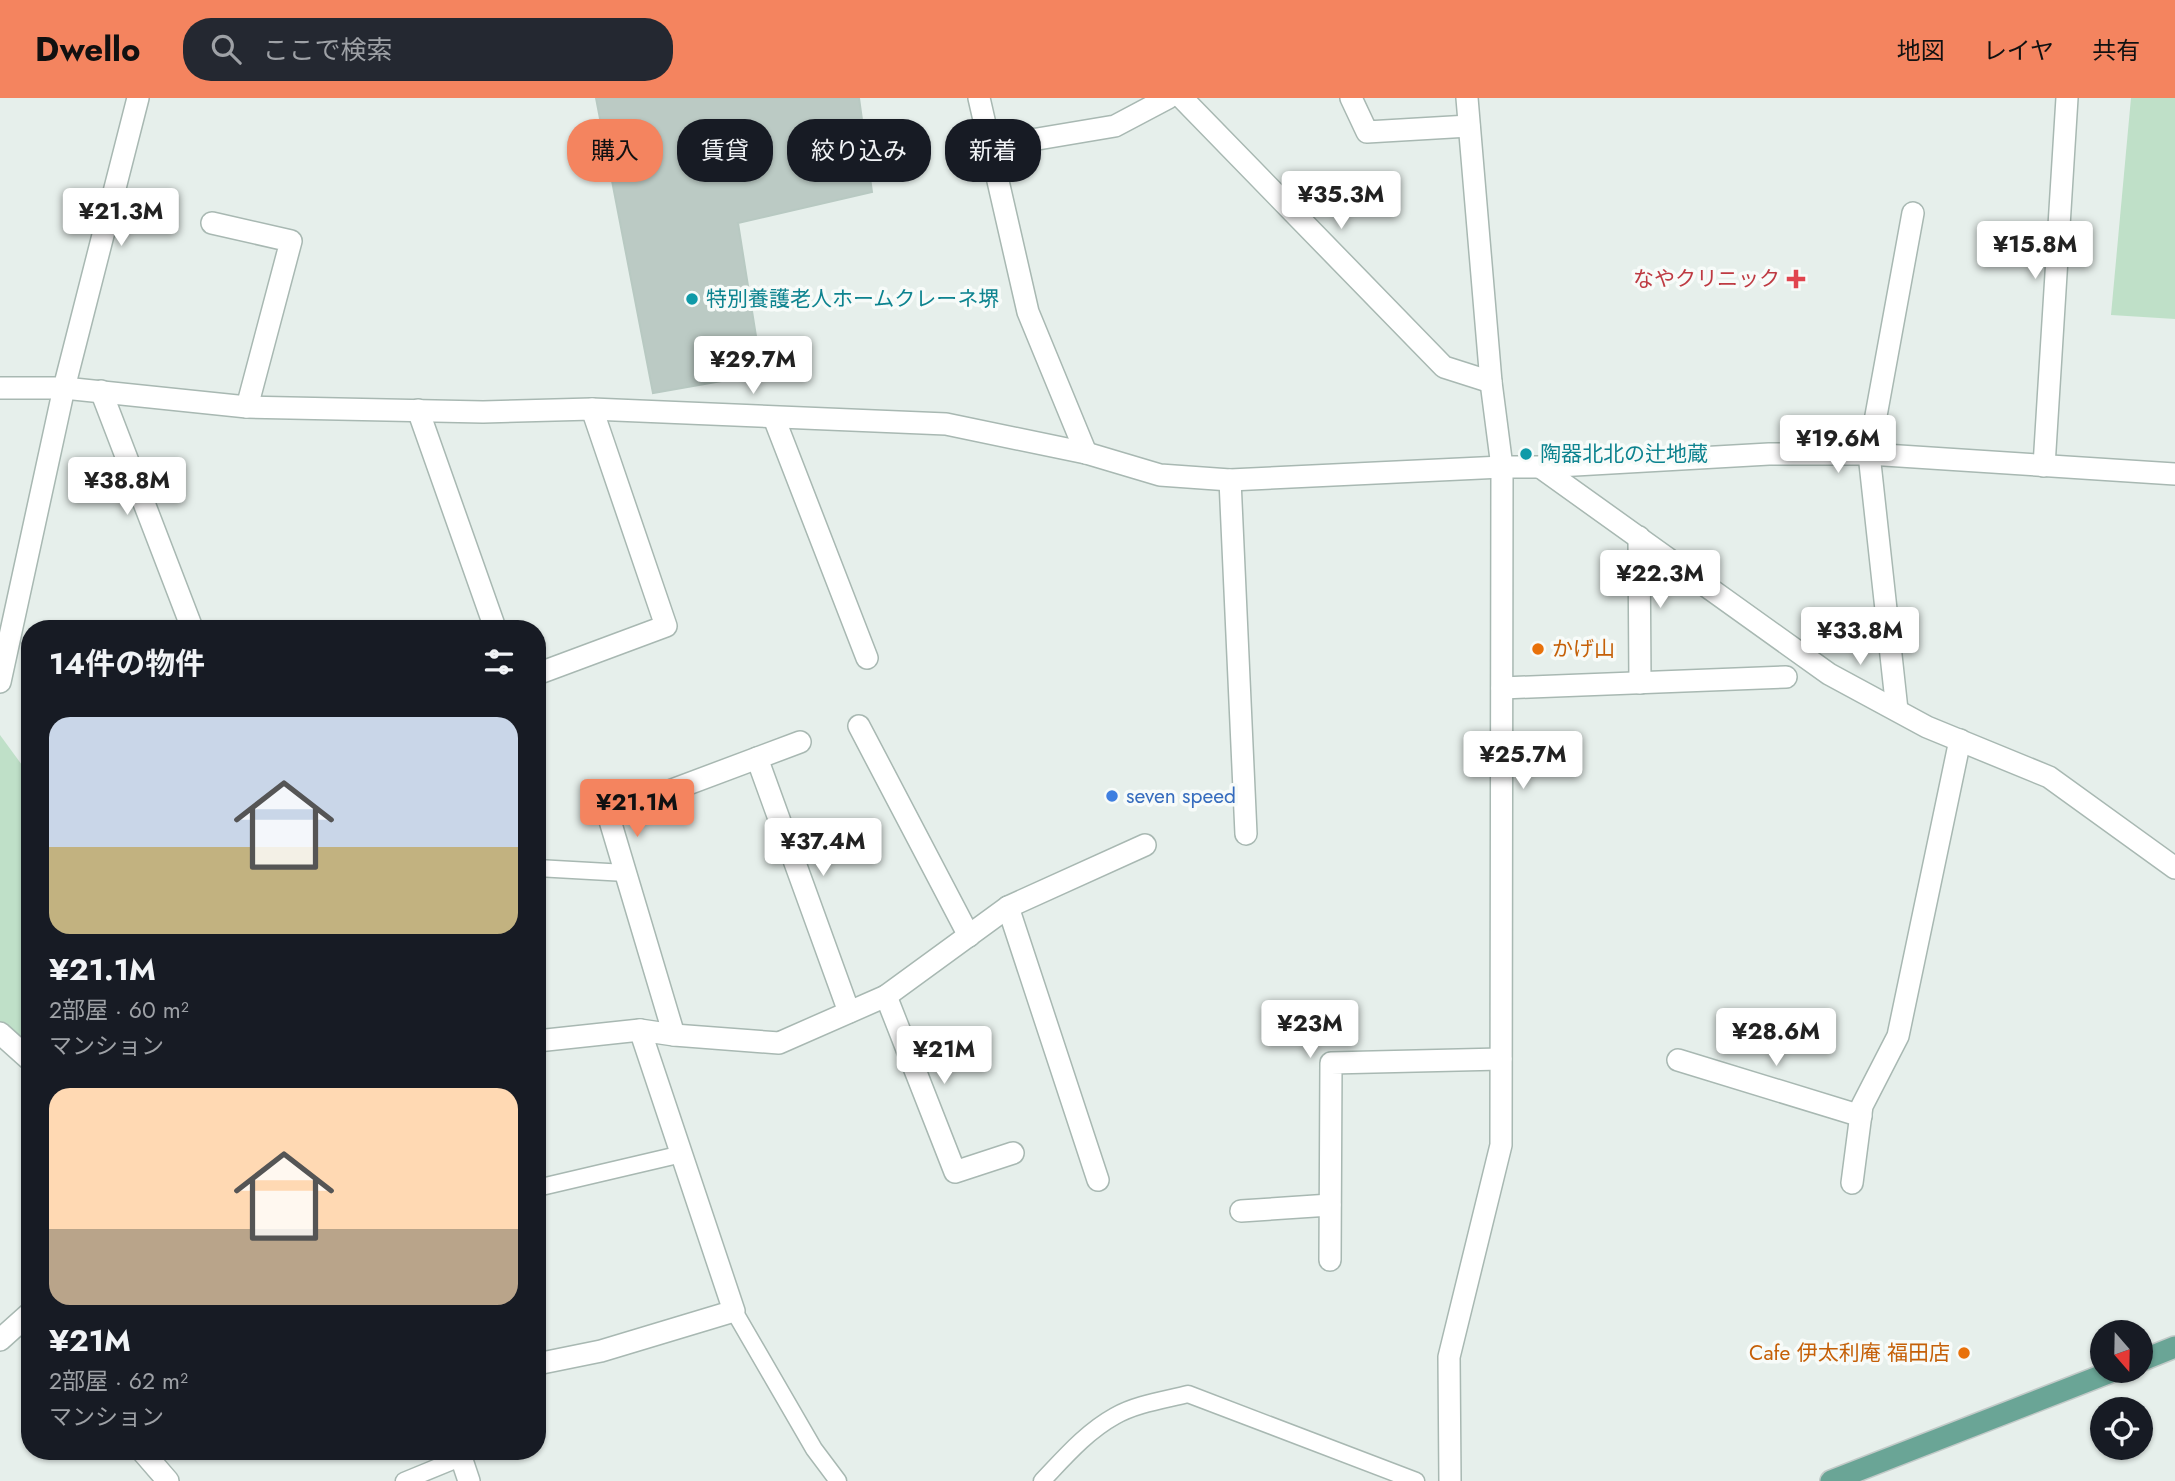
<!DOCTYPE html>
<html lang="ja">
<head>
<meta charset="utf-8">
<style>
  :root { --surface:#171b24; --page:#242831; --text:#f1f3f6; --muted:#9ea1a6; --accent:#f4845f }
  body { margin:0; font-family:Jost,"Noto Sans JP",sans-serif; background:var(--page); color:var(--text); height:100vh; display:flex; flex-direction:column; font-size:26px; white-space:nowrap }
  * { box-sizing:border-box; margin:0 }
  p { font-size:23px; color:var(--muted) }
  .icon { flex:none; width:38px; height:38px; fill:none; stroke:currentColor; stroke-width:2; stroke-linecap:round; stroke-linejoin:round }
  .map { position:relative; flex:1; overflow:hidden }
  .panel { position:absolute; left:21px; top:522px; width:525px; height:840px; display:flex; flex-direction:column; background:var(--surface); border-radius:28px; box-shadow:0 2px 5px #0004 }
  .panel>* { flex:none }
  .banner { position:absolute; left:567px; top:21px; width:665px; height:63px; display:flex; gap:14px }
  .needle { width:46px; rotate:160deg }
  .tools { position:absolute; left:2090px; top:1222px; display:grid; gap:14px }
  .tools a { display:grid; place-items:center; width:63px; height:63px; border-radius:50%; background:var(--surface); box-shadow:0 2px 5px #0004; font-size:35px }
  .price { position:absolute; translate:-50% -60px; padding:0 16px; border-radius:7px; background:#fff; color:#222; font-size:23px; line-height:46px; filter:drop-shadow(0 2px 4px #0008) }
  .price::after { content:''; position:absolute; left:50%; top:42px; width:21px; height:16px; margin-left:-10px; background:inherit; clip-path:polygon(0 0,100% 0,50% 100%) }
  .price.selected { background:var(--accent); color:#111 }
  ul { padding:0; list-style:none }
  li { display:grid; align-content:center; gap:14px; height:371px; padding:0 28px }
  li span { display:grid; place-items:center; height:217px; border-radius:21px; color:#555 }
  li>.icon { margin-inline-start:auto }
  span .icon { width:126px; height:126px; fill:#fffc; stroke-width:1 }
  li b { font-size:30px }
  h2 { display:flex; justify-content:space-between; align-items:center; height:84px; padding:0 28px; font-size:30px }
  .chip { padding:0 24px; border-radius:28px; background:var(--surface); box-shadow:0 2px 5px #0004; font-size:24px; line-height:63px }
  .chip.selected { background:var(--accent); color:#111 }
  header { display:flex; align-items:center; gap:42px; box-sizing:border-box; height:98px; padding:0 35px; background:var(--accent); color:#111 }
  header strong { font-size:33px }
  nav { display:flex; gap:38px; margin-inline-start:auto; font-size:24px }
  .search { width:490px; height:63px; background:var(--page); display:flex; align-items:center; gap:18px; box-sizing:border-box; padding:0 24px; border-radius:28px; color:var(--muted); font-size:26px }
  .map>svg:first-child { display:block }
  .green { fill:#bfe0c8 }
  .building { fill:#bbcac4; stroke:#b8c9c2; stroke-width:2 }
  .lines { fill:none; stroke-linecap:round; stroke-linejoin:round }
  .lane-casing { stroke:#a8b8b2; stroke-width:19 }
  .street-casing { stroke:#a8b8b2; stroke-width:24 }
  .primary-casing { stroke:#c2cac8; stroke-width:24 }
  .lane { stroke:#fff; stroke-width:16 }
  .street { stroke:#fff; stroke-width:21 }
  .primary { stroke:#6aa596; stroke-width:21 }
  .health-dot { fill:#e0444e; stroke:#f7fbf9; stroke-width:2.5 }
  .culture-dot { fill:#0f9aa8; stroke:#f7fbf9; stroke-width:2.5 }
  .food-dot { fill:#e8710a; stroke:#f7fbf9; stroke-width:2.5 }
  .shop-dot { fill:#3f7fe0; stroke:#f7fbf9; stroke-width:2.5 }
  .labels { text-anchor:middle; stroke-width:7; stroke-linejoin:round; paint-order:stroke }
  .health-label { font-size:21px; fill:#be3a42; stroke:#f7fbf9; text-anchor:end }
  .culture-label { font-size:21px; fill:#0d838f; stroke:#f7fbf9; text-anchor:start }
  .food-label { font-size:21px; fill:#c56008; stroke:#f7fbf9; text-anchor:start }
  .shop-label { font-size:21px; fill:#366cbe; stroke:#f7fbf9; text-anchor:start }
</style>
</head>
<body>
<header>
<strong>Dwello</strong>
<div class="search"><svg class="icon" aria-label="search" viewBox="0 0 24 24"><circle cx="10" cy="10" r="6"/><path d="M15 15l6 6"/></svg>ここで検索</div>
<nav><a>地図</a><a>レイヤ</a><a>共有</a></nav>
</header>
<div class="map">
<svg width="2175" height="1383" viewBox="0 0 2175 1383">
  <rect width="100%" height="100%" fill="#e6efeb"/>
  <g class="green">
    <polygon points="2131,0 2175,0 2175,221 2111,217"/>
    <polygon points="0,637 30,678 30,955 0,928"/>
  </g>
  <polygon class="building" points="596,0 859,0 872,94 738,125 762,276 653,295"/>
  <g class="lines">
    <defs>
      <g id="lane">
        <polyline points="537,770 626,775"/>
        <polyline points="537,1090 682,1056"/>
        <polyline points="734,1213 814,1351 838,1383"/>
        <polyline points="404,1383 460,1360"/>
        <path d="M1042,1383C1064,1360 1086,1334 1115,1318C1136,1306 1164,1302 1188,1296L1416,1383"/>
      </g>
      <g id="street">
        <polyline points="979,0 1028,214 1086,355"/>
        <polyline points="1182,0 1444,269 1491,284"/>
        <polyline points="1351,0 1367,34 1469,28"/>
        <polyline points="990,49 1115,28 1168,0"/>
        <polyline points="212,125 291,143 247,309"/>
        <polyline points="0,290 64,290 247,309 483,314 592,311 946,326 1086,355 1160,377 1230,382 1502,369 1540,369 1769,356 1869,356 2175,376"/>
        <polyline points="101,293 192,530"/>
        <polyline points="418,312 495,530"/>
        <polyline points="774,320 867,560"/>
        <polyline points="2044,368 2067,0"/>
        <polyline points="1540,369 1829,576 1927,629 2049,679 2175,770"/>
        <polyline points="1230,382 1246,736"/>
        <polyline points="1639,439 1640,585"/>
        <polyline points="537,576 666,528 592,311"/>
        <polyline points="0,584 64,290 138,0"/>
        <polyline points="1502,590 1786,579"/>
        <polyline points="1897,612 1869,356 1913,115"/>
        <polyline points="859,628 969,838"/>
        <polyline points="757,660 849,914"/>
        <polyline points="1008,809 1098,1082"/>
        <polyline points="886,898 955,1074 1013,1055"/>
        <polyline points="0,935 30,962"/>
        <polyline points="674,937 608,716 800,644"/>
        <polyline points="537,943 640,932 674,937 779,945 886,898 1008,809 1145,747"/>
        <polyline points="1678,962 1861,1018"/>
        <polyline points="1852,1085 1862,1008 1898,938 1960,642"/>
        <polyline points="1241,1113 1330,1107"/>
        <polyline points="1330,1162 1331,965 1501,961"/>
        <polyline points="0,1242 30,1215"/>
        <polyline points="537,1266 601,1253 734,1213 640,932"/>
        <polyline points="142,1353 168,1383"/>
        <polyline points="459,1353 469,1383"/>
        <polyline points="1450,1383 1449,1259 1501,1047 1502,369 1491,284 1467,0"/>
      </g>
      <g id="primary">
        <polyline points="2140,1263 2175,1249"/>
        <polyline points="1831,1383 2116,1272"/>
      </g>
    </defs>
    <use href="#lane" class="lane-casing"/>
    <use href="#street" class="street-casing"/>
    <use href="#primary" class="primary-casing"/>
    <use href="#lane" class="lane"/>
    <use href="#street" class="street"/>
    <use href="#primary" class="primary"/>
  </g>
  <path class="health-dot" d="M1792.5 170.5h7v7h7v7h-7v7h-7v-7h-7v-7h7z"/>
  <g class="culture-dot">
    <circle cx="692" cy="201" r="7"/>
    <circle cx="1526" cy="356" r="7"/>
  </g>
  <g class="food-dot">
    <circle cx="1538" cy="551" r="7"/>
    <circle cx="1964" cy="1255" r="7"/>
  </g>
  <circle class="shop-dot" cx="1112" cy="698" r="7"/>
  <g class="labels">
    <g class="health-label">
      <text x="1780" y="188">なやクリニック</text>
    </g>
    <g class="culture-label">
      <text x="706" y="208">特別養護老人ホームクレーネ堺</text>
      <text x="1540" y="363">陶器北北の辻地蔵</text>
    </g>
    <g class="food-label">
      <text x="1552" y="558">かげ山</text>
      <text x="1950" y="1262" text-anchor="end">Cafe 伊太利庵 福田店</text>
    </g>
    <g class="shop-label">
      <text x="1126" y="705">seven speed</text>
    </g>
  </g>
</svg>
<div class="tools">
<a><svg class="needle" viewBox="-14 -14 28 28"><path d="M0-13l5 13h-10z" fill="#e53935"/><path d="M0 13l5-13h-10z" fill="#9ea1a6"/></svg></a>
<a><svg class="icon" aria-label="locate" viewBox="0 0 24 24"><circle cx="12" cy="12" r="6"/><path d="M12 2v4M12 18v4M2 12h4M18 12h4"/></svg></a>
</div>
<b class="price" style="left:1341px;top:133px">¥35.3M</b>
<b class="price" style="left:121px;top:150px">¥21.3M</b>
<b class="price" style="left:2035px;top:183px">¥15.8M</b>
<b class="price" style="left:753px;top:298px">¥29.7M</b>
<b class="price" style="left:1838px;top:377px">¥19.6M</b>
<b class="price" style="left:127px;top:419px">¥38.8M</b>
<b class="price" style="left:1660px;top:512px">¥22.3M</b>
<b class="price" style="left:1860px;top:569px">¥33.8M</b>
<b class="price" style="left:1523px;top:693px">¥25.7M</b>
<b class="price selected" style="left:637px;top:741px">¥21.1M</b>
<b class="price" style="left:823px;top:780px">¥37.4M</b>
<b class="price" style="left:1310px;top:962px">¥23M</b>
<b class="price" style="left:1776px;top:970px">¥28.6M</b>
<b class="price" style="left:944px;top:988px">¥21M</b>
<div class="banner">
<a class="chip selected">購入</a>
<a class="chip">賃貸</a>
<a class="chip">絞り込み</a>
<a class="chip">新着</a>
</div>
<section class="panel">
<h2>14件の物件<svg class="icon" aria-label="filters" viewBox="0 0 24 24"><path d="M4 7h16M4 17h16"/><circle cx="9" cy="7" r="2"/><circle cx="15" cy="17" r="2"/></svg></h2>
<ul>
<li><span style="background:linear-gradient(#c9d6e8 60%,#c2b280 0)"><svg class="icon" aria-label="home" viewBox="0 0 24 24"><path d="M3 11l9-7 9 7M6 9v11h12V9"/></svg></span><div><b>¥21.1M</b><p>2部屋 · 60 m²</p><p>マンション</p></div></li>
<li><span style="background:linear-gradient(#ffd9b3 65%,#b9a48a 0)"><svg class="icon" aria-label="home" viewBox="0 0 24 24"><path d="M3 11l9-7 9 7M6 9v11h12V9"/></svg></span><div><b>¥21M</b><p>2部屋 · 62 m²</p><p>マンション</p></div></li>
</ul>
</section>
</div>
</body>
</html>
